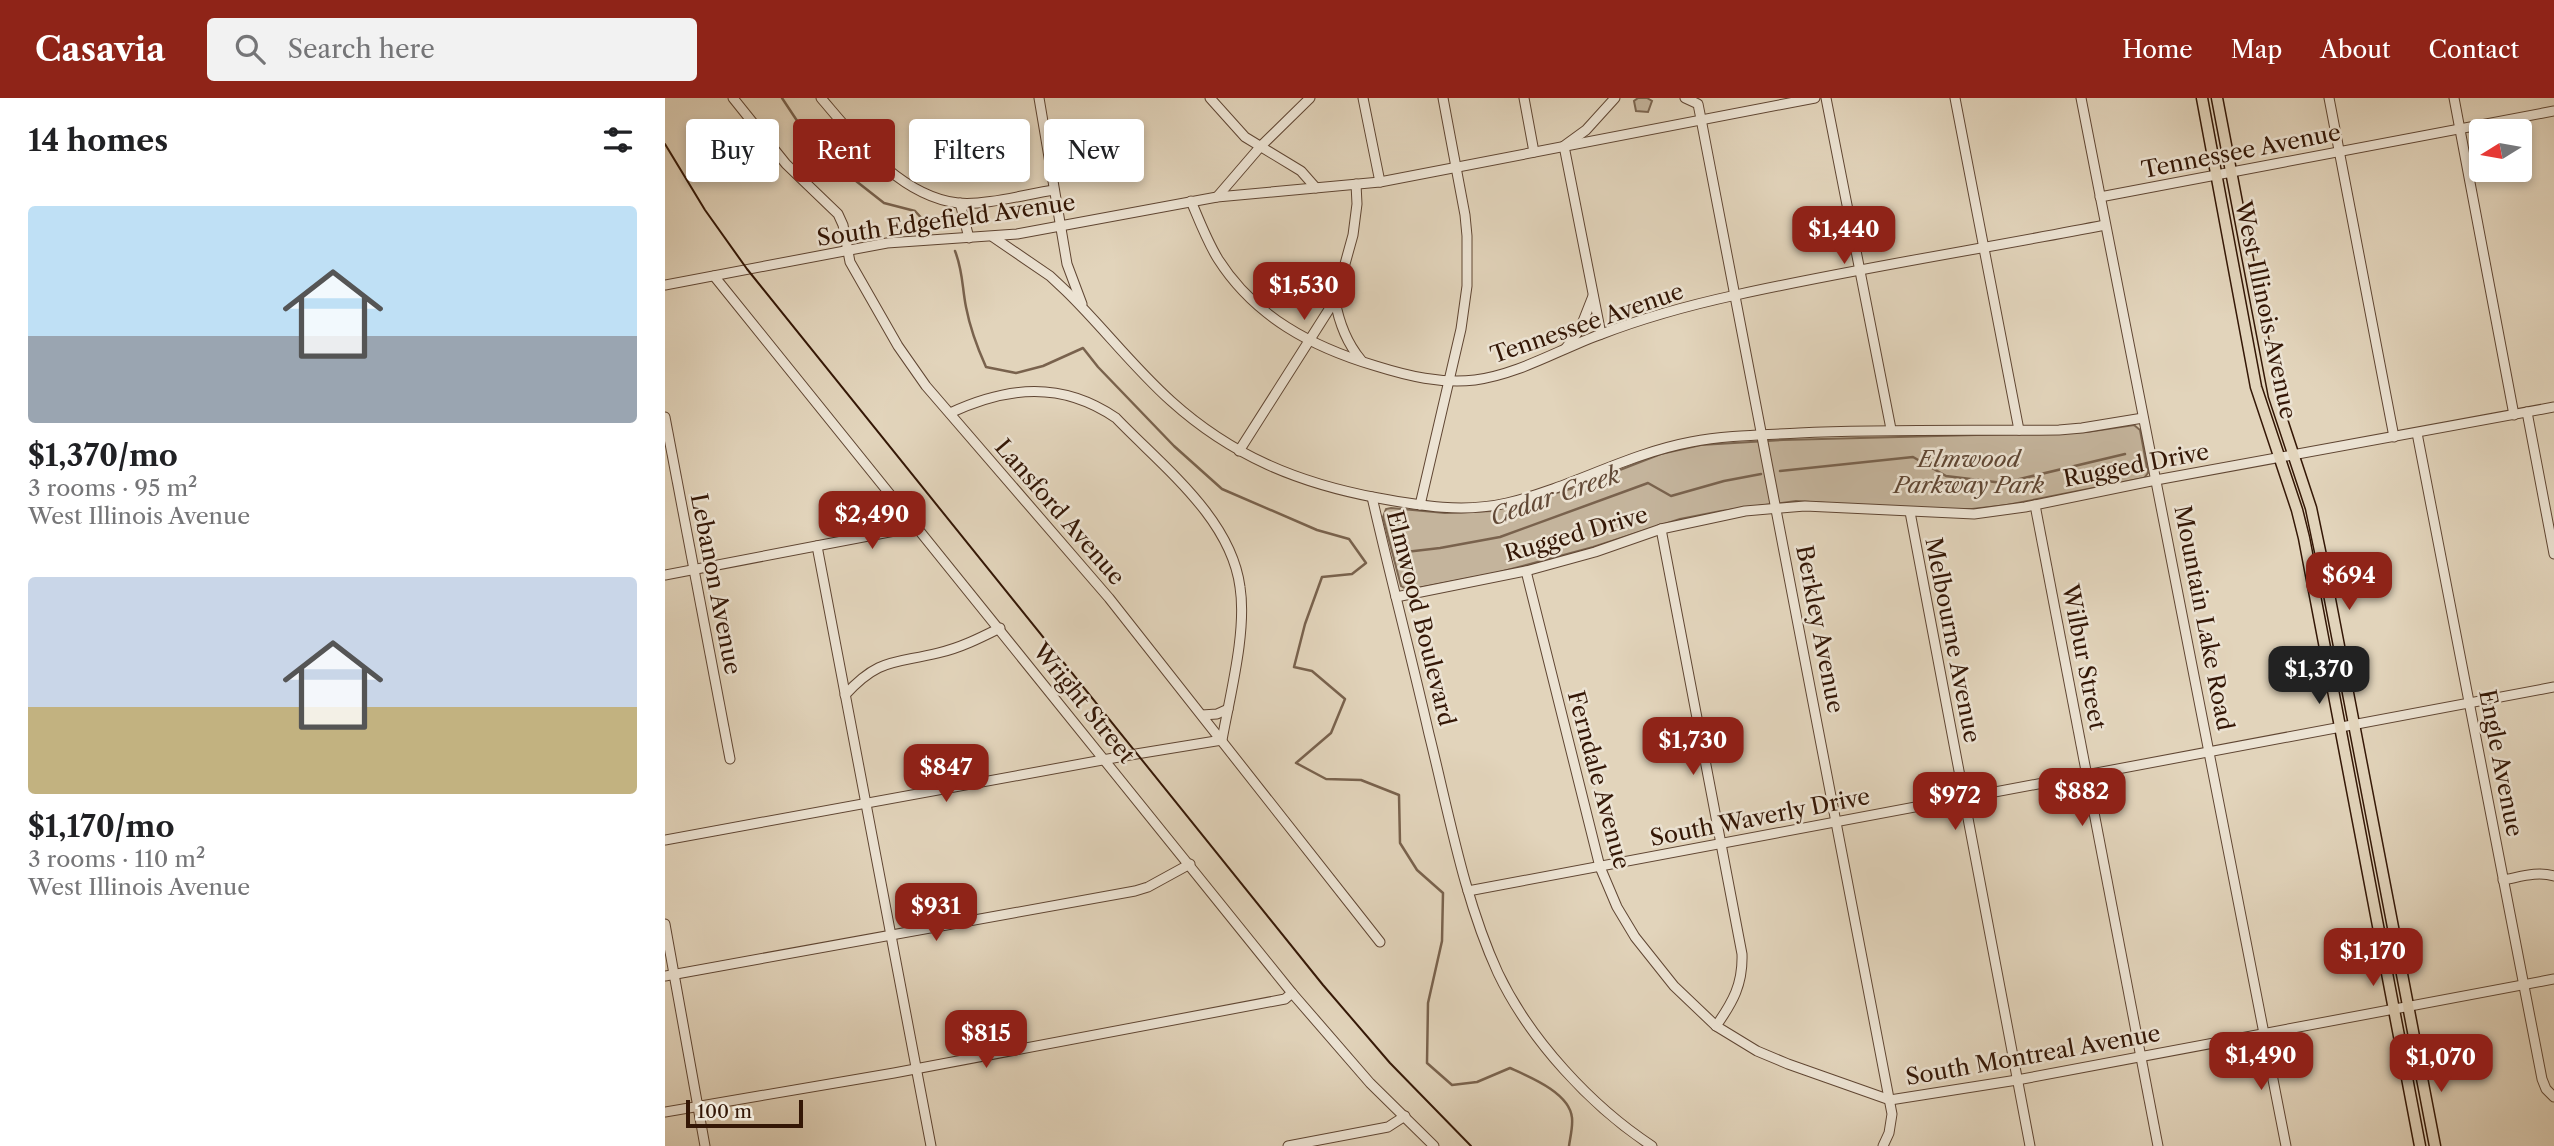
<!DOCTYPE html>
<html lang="en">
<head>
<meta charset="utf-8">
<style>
  :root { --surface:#fff; --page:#f2f2f2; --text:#202124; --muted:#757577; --accent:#8f2418 }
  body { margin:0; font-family:"Libre Caslon Text",serif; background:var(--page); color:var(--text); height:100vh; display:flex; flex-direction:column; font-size:26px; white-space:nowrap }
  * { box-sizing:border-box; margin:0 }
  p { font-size:23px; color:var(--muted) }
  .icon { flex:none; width:38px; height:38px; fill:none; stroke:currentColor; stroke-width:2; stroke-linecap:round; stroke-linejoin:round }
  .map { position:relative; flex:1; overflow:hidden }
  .side { display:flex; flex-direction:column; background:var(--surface); width:665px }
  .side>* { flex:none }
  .top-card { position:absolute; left:21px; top:21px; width:665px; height:63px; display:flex; gap:14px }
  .needle { width:46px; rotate:259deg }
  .tools { position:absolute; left:1804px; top:21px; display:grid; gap:14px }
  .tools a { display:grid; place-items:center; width:63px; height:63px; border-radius:7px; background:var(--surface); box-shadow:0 4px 10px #0003; font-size:35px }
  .scale { position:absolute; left:21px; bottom:18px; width:117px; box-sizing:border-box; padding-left:7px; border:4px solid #341706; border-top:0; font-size:19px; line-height:24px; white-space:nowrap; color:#341706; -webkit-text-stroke:5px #ece3d3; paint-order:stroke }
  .price { position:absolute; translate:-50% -60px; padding:0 16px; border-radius:14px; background:var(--accent); color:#fff; font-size:23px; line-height:46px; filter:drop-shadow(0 2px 4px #0008) }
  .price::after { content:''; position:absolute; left:50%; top:42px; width:21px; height:16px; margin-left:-10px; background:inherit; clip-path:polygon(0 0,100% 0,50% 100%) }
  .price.active { background:#222; color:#fff }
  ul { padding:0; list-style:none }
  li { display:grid; align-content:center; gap:14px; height:371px; padding:0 28px }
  li span { display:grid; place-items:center; height:217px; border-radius:7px; color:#555 }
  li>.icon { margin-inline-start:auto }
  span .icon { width:126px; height:126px; fill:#fffc; stroke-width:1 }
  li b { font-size:30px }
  h2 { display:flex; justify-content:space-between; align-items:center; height:84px; padding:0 28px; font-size:30px }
  .tag { padding:0 24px; border-radius:7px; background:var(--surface); box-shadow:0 4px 10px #0003; font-size:24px; line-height:63px }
  .tag.active { background:var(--accent); color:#fff }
  header { display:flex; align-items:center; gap:42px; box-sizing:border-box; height:98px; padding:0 35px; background:var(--accent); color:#fff }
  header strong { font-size:33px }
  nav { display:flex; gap:38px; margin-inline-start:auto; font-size:24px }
  .search { width:490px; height:63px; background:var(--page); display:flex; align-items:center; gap:18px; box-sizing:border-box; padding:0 24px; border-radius:7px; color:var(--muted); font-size:26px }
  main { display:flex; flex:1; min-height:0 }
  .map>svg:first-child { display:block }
  .green { fill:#c4b49c; stroke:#7c6651; stroke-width:2 }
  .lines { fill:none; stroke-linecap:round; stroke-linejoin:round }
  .stream { stroke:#79624d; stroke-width:2.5 }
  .minor-casing { stroke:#604633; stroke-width:11 }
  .major-casing { stroke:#341706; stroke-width:13 }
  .minor { stroke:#ece3d3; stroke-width:9 }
  .major { stroke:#e2d4bb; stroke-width:10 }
  .tram { stroke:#341706; stroke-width:2 }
  .labels { text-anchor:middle; stroke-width:5; stroke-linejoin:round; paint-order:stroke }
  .street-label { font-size:23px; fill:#341706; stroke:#ece3d3 }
  .park-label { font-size:23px; font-style:italic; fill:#5f4633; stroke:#ece3d3 }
  .water-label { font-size:24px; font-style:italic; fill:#624936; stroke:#ece3d3 }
</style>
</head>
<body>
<header>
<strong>Casavia</strong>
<div class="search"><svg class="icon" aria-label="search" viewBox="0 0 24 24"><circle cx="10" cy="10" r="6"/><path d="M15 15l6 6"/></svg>Search here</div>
<nav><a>Home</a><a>Map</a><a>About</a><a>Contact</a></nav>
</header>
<main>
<section class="side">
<h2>14 homes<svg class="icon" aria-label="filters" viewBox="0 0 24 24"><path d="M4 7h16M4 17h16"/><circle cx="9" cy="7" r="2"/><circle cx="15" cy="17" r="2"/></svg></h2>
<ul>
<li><span style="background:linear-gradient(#bfe0f5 60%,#9aa5b1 0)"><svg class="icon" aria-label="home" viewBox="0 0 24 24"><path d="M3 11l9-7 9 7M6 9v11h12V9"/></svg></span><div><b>$1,370/mo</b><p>3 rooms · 95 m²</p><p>West Illinois Avenue</p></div></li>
<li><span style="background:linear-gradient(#c9d6e8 60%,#c2b280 0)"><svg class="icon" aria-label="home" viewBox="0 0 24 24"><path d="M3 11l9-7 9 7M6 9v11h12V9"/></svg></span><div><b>$1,170/mo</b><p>3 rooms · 110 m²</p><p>West Illinois Avenue</p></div></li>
</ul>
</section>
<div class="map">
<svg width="1889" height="1048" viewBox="0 0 1889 1048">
  <rect width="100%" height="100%" fill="#e2d4bb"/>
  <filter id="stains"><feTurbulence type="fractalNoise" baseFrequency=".00286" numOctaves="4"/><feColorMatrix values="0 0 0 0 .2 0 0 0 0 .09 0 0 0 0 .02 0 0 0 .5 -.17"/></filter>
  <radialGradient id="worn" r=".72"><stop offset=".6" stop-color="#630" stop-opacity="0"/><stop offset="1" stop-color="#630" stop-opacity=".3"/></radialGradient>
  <g class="green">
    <polygon points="973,0 982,0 987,3 983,14 971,13 969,3"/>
    <polygon points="1469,327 1475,332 1483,375 1479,380 1342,407 1307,411 1250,411 1131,403 1056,413 1015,421 928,449 831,475 743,492 736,488 718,419 721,411 726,410 780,415 827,413 909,390 996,356 1036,347 1118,342 1422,334"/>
  </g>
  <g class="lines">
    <g class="stream">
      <polyline points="117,0 160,65 191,83 219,105 250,113 261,125"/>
      <path d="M290,153C298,173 297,189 301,209C305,230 312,249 321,269L351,275L378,268L418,250L433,269L509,348L557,391L652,432L684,441L701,465L687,476L657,479L640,526L629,569L647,573L680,601L666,635L631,665L661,681L696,682L734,697L735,745L752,772L778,795L777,843L763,905L762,965L787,987L812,984L845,970C865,979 905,995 907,1020C908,1029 905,1040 904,1048"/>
      <polyline points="1115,373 1248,359 1281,378 1338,385 1460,356"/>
      <polyline points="732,455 775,450 835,439 983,385 1006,398 1059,383 1096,376"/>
    </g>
    <defs>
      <g id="minor">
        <polyline points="68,0 121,66 173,116 178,127 185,164 233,248 261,288 444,500 715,844"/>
        <path d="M156,0C192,42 235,98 293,105C319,108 362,96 389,92"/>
        <polyline points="374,0 402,166 417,206"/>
        <polyline points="545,0 580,39 636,73 651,90"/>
        <polyline points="698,0 715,84"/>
        <polyline points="859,0 869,54"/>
        <polyline points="1020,0 1033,6 1036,21 1227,1016 1224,1035 1218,1048"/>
        <polyline points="1161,0 1226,331"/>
        <polyline points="1290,0 1354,332"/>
        <polyline points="1416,0 1621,1048"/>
        <polyline points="1664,0 1729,339"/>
        <polyline points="1789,0 1849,317"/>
        <polyline points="552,99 595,49 645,0"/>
        <polyline points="1435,99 1889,13"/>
        <path d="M526,103C534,122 542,143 553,161C590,219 647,249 711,268C743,278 776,286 810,282C854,276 893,252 934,237C978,220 1025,207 1071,197C1193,170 1317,151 1440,127"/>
        <polyline points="295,105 304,140"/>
        <path d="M328,139L385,178L401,193C437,228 468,269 506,303C567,358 633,385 713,400C756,408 799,415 842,405C905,390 962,356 1026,344C1062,337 1098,337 1134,335C1221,331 1307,333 1394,332L1417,330L1478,320"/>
        <polyline points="49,178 627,895 705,985 769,1048"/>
        <polyline points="0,187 222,145 352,136 552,99 715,84 1150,0"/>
        <path d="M670,202C674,225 681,244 696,262"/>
        <polyline points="936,236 899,48 921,32 950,0"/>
        <polyline points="901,250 915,231 928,198"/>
        <polyline points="1862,314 1889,456"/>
        <polyline points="0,319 65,661"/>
        <polyline points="1752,335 1877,981 1881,991 1889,999"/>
        <polyline points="574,353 670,202 688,137 692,106 691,86"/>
        <path d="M707,399C725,478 746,557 764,636C784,716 799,801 833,875C865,942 926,1008 987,1048"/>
        <polyline points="755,407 796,231 802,188 802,138 800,117 778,0"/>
        <polyline points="1370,407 1493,1048"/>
        <polyline points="1245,414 1365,1048"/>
        <path d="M996,431L1077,856C1078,886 1068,904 1051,928"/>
        <polyline points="152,448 266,1048"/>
        <polyline points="861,473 935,769 952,809 970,839 1009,888 1051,928 1092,953 1123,966 1225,1002 1352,982 1889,881"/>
        <polyline points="0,477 240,431 252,426"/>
        <polyline points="731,499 861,473 930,454 996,431 1080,413 1140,408 1309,416 1360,409 1491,382 1889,309"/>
        <path d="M180,597C214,560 228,566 273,555C295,550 315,540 335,530"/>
        <polyline points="537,617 552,616 563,611"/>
        <path d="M0,742L465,657L557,642C565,597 582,533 575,489C566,420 497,368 451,320C397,283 343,288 285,315"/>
        <path d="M1838,782C1855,779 1872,773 1889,778"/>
        <polyline points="803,793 1889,589"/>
        <polyline points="0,826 40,1048"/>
        <polyline points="0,878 470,793 483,789 525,766"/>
        <polyline points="0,1014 229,975 620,901 627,895"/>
        <polyline points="623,1048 723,1029 740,1018"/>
      </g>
      <g id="major">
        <polyline points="1537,0 1591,289 1632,412 1639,440 1755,1048"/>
        <polyline points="1552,0 1609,298 1646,410 1664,496 1770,1048"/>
      </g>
    </defs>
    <use href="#minor" class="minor-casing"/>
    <use href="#major" class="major-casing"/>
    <use href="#minor" class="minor"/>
    <use href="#major" class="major"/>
    <polyline class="tram" points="0,46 40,112 82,171 658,887 725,965 806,1048"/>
  </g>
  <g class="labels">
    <g class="street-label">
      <text transform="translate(1576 53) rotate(-11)" y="8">Tennessee Avenue</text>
      <text transform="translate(281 122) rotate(-8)" y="8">South Edgefield Avenue</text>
      <text transform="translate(1601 212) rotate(78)" y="8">West Illinois Avenue</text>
      <text transform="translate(922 225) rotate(-19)" y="8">Tennessee Avenue</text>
      <text transform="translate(1471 367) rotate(-11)" y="8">Rugged Drive</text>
      <text transform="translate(395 414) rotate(49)" y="8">Lansford Avenue</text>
      <text transform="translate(911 436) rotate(-16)" y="8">Rugged Drive</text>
      <text transform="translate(51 486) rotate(79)" y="8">Lebanon Avenue</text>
      <text transform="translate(756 520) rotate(76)" y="8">Elmwood Boulevard</text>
      <text transform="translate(1539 520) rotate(79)" y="8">Mountain Lake Road</text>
      <text transform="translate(1155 531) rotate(79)" y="8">Berkley Avenue</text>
      <text transform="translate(1288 542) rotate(79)" y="8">Melbourne Avenue</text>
      <text transform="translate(1419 559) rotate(79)" y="8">Wilbur Street</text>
      <text transform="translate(419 605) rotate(51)" y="8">Wright Street</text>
      <text transform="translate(1836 665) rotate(79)" y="8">Engle Avenue</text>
      <text transform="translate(934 682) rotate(75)" y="8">Ferndale Avenue</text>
      <text transform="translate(1095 719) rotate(-11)" y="8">South Waverly Drive</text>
      <text transform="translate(1368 957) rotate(-10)" y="8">South Montreal Avenue</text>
    </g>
    <g class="park-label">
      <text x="1304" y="369">Elmwood<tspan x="1304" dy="26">Parkway Park</tspan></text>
    </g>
    <g class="water-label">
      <text transform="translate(890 398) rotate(-19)" y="8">Cedar Creek</text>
    </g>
  </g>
  <rect width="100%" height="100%" filter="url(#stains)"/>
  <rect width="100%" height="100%" fill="url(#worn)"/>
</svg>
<div class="tools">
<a><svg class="needle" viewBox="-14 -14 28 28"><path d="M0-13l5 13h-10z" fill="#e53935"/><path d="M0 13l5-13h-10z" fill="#757577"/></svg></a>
</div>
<div class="scale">100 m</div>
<b class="price" style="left:1179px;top:168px">$1,440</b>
<b class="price" style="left:639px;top:224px">$1,530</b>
<b class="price" style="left:207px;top:453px">$2,490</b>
<b class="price" style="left:1684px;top:514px">$694</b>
<b class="price active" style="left:1654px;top:608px">$1,370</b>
<b class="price" style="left:1028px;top:679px">$1,730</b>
<b class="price" style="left:281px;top:706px">$847</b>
<b class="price" style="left:1417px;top:730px">$882</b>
<b class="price" style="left:1290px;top:734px">$972</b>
<b class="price" style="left:271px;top:845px">$931</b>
<b class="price" style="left:1708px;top:890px">$1,170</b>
<b class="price" style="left:321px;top:972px">$815</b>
<b class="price" style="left:1596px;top:994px">$1,490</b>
<b class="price" style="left:1776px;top:996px">$1,070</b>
<div class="top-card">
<a class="tag">Buy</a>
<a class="tag active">Rent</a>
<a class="tag">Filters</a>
<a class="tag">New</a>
</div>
</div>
</main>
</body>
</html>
